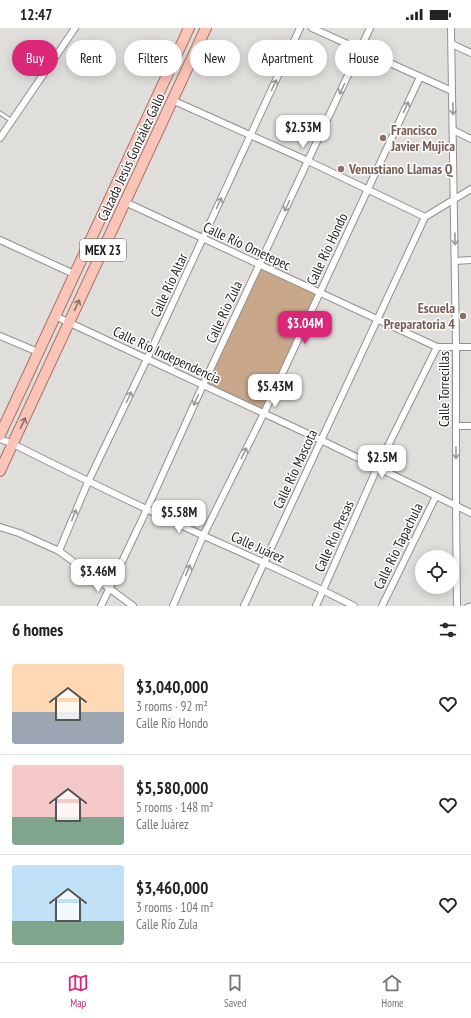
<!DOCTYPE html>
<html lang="en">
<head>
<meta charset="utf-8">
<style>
  :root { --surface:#fff; --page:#f6f6f6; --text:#222; --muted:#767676; --line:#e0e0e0; --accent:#db2777 }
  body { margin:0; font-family:"PT Sans Narrow",sans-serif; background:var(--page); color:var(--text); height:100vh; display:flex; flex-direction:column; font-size:15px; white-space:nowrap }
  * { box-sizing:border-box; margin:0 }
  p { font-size:13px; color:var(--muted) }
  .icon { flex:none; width:22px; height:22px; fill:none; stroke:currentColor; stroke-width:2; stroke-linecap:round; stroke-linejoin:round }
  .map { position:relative; height:578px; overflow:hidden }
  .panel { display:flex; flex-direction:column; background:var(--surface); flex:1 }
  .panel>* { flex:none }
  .hud { position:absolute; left:12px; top:12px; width:447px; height:36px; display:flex; gap:8px }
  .buttons { position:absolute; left:415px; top:522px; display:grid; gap:8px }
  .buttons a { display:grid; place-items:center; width:44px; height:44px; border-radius:50%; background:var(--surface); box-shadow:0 2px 10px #0003; font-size:20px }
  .price { position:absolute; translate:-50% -34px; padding:0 9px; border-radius:8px; background:#fff; color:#222; font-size:13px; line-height:26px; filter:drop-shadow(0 1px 2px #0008) }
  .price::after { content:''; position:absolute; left:50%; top:24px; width:12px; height:9px; margin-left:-6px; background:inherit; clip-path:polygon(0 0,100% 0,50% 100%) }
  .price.selected { background:var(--accent); color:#fff }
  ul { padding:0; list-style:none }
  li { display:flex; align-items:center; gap:12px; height:100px; padding:0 12px }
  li+li { border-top:1px solid var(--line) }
  li span { display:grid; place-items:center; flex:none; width:112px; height:80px; border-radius:4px; color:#555 }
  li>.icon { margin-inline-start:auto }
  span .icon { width:48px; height:48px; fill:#fffc; stroke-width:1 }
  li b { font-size:17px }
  h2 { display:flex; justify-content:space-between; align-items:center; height:48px; padding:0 12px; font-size:17px }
  .pill { padding:0 14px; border-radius:18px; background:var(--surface); box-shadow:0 2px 10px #0003; font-size:14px; line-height:36px }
  .pill.selected { background:var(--accent); color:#fff }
  .status { display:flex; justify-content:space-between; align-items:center; height:28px; padding:0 20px; background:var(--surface); direction:ltr }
  .status svg { height:11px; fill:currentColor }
  .dock { display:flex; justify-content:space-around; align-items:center; height:56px; border-top:1px solid var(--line); background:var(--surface); font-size:11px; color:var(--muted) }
  .dock a { display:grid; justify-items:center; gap:2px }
  .dock .selected { color:var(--accent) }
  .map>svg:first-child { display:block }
  .green { fill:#c8a78b }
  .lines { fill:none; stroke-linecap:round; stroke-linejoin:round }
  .lane-casing { stroke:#92908e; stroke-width:5 }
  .street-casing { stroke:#92908e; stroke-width:8 }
  .primary-casing { stroke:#ac7064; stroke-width:12 }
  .lane { stroke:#fff; stroke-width:3 }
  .street { stroke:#fff; stroke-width:6 }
  .primary { stroke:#fac4b8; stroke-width:10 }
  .oneway { stroke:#9b9a9a }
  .oneway2 { stroke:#8d726b }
  .education-dot { fill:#8d6e63; stroke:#fff; stroke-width:1.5 }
  .labels { text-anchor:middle; stroke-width:3; stroke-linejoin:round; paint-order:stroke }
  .shield { fill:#fff; stroke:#636262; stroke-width:1 }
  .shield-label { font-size:13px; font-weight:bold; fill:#201f1e }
  .education-label { font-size:14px; font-weight:bold; fill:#785e54; stroke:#fff; text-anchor:start }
  .street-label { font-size:14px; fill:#201f1e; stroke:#fff }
</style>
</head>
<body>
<div class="status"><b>12:47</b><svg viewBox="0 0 49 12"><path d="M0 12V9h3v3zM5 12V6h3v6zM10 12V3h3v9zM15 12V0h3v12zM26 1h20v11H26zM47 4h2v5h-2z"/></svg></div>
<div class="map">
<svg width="471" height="578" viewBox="0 0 471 578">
  <rect width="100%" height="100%" fill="#e0dedb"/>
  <polygon class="green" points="261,239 317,265 263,382 205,356"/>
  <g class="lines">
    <defs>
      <g id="lane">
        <polyline points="0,85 12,93"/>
        <polyline points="467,578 471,577"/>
      </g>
      <g id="street">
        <polyline points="312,0 452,63"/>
        <polyline points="451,0 456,319 456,477 457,578"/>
        <polyline points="452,16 471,25"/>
        <polyline points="172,72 308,133 425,189"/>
        <polyline points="453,102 471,111"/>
        <polyline points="0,110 75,0"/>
        <polyline points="125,174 437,319 471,319"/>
        <polyline points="0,212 74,246"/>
        <polyline points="455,233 471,232"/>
        <polyline points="55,288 321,412 471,485"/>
        <polyline points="0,308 38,324"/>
        <polyline points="456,398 471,398"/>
        <path d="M0,411L13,416C75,447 139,478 202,507C253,530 304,552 354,578"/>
        <polyline points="0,499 19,505 59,523 133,578"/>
        <polyline points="59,523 88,454 147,331 300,0"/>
        <polyline points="101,578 147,481 203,357 370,0"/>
        <polyline points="173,578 203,508 264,385 420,49"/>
        <polyline points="244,578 425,189 471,161"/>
        <polyline points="316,578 377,440 437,319"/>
        <polyline points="382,578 436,468"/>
      </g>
      <g id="primary">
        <polyline points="0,407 189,0"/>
        <polyline points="0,443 206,0"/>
      </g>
    </defs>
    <use href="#lane" class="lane-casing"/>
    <use href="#street" class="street-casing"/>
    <use href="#primary" class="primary-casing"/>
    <use href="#lane" class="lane"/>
    <use href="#street" class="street"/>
    <use href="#primary" class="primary"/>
  </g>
  <defs><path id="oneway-shaft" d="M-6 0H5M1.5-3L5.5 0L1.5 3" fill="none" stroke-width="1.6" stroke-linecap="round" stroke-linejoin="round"/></defs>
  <g class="oneway">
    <use href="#oneway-shaft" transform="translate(274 57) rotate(-65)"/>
    <use href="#oneway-shaft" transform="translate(342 61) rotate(115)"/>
    <use href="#oneway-shaft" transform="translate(406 79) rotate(-65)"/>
    <use href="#oneway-shaft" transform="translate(453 81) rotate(89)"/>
    <use href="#oneway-shaft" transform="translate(219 175) rotate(-65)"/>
    <use href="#oneway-shaft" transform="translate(287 178) rotate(115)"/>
    <use href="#oneway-shaft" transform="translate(455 211) rotate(89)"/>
    <use href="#oneway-shaft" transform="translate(129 369) rotate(-64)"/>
    <use href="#oneway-shaft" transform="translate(196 372) rotate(114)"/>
    <use href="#oneway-shaft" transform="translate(244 425) rotate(-64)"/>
    <use href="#oneway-shaft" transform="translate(456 425) rotate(90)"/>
    <use href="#oneway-shaft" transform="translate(74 487) rotate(-68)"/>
    <use href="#oneway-shaft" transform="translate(188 542) rotate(-67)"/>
  </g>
  <g class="oneway2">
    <use href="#oneway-shaft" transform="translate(77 277) rotate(-65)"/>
    <use href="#oneway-shaft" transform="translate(23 395) rotate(-65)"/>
  </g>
  <g class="education-dot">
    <circle cx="383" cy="110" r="4"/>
    <circle cx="341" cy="141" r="4"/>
    <circle cx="463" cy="288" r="4"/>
  </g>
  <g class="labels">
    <rect class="shield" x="80" y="211" width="46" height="22" rx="3"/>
    <g class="shield-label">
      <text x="103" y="227">MEX 23</text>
    </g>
    <g class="education-label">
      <text x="391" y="107">Francisco<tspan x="391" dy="16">Javier Mujica</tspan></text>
      <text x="349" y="146">Venustiano Llamas Q</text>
      <text x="455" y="285" text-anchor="end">Escuela<tspan x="455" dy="16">Preparatoria 4</tspan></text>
    </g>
    <g class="street-label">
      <text transform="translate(131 129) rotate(-65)" y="5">Calzada Jesús González Gallo</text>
      <text transform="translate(247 218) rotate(25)" y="5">Calle Río Ometepec</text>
      <text transform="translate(327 221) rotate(-65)" y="5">Calle Río Hondo</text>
      <text transform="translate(169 257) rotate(-65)" y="5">Calle Río Altar</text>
      <text transform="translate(224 284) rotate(-65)" y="5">Calle Río Zula</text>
      <text transform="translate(167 327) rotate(25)" y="5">Calle Río Independencia</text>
      <text transform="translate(444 361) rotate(-90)" y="5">Calle Torrecillas</text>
      <text transform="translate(295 441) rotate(-65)" y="5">Calle Río Mascota</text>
      <text transform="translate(334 508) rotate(-66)" y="5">Calle Río Presas</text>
      <text transform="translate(398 518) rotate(-64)" y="5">Calle Río Tapachula</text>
      <text transform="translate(258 519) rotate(24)" y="5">Calle Juárez</text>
    </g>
  </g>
</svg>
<div class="buttons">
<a><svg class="icon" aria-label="locate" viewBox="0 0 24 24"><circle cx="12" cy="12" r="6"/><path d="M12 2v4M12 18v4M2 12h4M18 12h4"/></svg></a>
</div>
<b class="price" style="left:303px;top:121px">$2.53M</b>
<b class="price selected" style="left:305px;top:317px">$3.04M</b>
<b class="price" style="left:275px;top:380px">$5.43M</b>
<b class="price" style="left:382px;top:451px">$2.5M</b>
<b class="price" style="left:179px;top:506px">$5.58M</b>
<b class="price" style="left:98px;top:565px">$3.46M</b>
<div class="hud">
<a class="pill selected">Buy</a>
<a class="pill">Rent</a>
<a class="pill">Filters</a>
<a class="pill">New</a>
<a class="pill">Apartment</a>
<a class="pill">House</a>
</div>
</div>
<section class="panel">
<h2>6 homes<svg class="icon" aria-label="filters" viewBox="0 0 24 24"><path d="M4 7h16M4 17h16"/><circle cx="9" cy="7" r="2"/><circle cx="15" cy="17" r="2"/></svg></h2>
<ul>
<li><span style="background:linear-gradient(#ffd9b3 60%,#9aa5b1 0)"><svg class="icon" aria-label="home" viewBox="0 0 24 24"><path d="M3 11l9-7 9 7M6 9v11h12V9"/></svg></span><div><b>$3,040,000</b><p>3 rooms · 92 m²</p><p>Calle Río Hondo</p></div><svg class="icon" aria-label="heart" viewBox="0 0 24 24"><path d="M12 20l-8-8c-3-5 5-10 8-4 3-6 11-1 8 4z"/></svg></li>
<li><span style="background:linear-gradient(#f6c9c9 65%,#7fa58c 0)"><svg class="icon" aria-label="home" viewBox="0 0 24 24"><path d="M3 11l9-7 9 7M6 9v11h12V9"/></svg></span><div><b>$5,580,000</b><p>5 rooms · 148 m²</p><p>Calle Juárez</p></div><svg class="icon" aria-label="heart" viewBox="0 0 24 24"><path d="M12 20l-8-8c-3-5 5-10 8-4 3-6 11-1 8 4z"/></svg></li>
<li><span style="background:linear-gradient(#bfe0f5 70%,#7fa58c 0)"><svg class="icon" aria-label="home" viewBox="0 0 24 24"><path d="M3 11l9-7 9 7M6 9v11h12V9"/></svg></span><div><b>$3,460,000</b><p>3 rooms · 104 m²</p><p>Calle Río Zula</p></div><svg class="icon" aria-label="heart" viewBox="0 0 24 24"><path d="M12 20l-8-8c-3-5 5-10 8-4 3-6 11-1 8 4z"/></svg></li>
</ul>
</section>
<nav class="dock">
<a class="selected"><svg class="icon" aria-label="map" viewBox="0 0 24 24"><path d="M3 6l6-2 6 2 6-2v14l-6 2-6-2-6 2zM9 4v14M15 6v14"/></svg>Map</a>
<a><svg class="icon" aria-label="saved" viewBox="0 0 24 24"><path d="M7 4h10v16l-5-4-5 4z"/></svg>Saved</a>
<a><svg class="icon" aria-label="home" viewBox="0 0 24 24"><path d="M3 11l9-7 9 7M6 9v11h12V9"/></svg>Home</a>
</nav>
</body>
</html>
